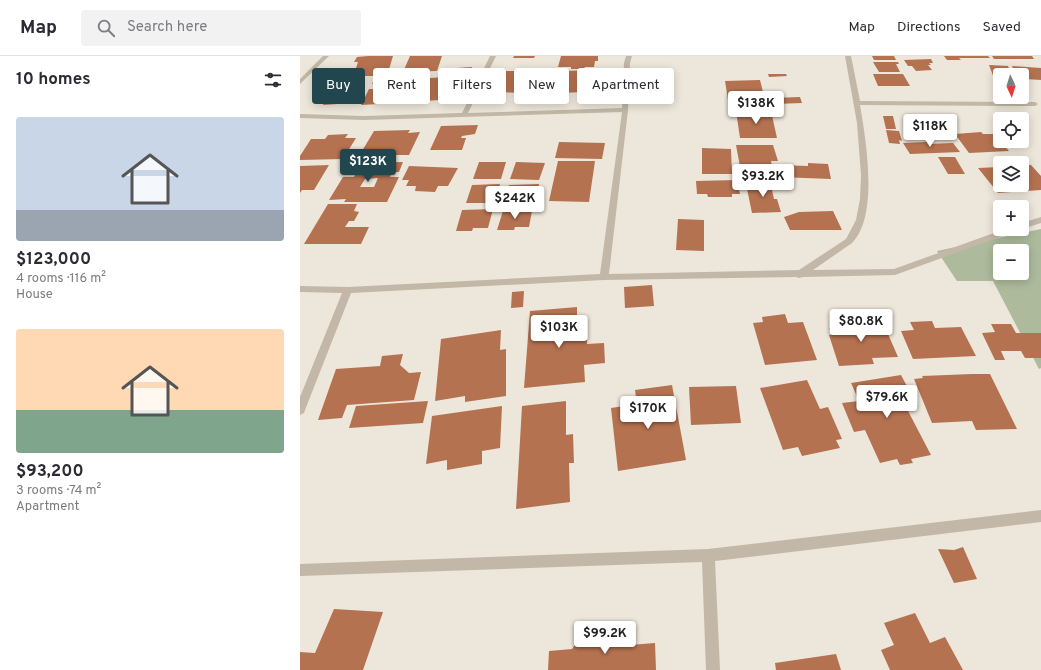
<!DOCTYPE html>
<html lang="en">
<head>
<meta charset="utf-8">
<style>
  :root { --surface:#fff; --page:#f2f2f3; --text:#2b2b33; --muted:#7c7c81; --line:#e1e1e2; --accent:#22464d }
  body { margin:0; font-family:Overpass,sans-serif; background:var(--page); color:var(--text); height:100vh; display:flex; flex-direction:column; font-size:15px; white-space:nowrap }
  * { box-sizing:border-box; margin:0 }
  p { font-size:13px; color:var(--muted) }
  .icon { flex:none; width:22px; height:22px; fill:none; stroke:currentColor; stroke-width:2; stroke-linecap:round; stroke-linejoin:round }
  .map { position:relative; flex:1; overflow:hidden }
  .panel { display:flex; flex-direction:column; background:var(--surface); width:300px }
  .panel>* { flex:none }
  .guide { position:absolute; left:12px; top:12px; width:380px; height:36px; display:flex; gap:8px }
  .needle { width:26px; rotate:176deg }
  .fabs { position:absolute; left:693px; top:12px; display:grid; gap:8px }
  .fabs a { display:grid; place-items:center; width:36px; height:36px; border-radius:4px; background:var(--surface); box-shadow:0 2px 10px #0003; font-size:20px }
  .price { position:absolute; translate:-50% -34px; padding:0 9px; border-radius:4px; background:#fff; color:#222; font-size:13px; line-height:26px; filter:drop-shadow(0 1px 2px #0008) }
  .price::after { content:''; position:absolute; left:50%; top:24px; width:12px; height:9px; margin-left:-6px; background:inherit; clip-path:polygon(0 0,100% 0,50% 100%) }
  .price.active { background:var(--accent); color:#fff }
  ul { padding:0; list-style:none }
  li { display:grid; align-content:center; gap:8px; height:212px; padding:0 16px }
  li span { display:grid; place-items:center; height:124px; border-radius:4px; color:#555 }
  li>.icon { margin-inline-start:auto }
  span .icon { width:72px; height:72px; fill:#fffc; stroke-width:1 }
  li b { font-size:17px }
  h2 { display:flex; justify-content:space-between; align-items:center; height:48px; padding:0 16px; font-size:17px }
  .tag { padding:0 14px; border-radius:4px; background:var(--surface); box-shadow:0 2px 10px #0003; font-size:14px; line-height:36px }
  .tag.active { background:var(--accent); color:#fff }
  header { display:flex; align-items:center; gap:24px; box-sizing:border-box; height:56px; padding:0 20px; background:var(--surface); border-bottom:1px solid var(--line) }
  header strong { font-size:19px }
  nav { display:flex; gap:22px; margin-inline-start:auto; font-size:14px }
  .search { width:280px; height:36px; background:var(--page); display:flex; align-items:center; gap:10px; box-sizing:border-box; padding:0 14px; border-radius:4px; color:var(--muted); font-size:15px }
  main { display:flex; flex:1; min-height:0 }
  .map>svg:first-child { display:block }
  .green { fill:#adba9c; fill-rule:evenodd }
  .building { fill:#b57250; fill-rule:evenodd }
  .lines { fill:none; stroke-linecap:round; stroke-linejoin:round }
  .minor { fill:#c3b7a7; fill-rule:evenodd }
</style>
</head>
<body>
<header>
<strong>Map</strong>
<div class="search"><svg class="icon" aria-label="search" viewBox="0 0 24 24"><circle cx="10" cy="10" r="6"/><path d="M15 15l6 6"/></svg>Search here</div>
<nav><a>Map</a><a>Directions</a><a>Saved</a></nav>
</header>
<main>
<section class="panel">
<h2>10 homes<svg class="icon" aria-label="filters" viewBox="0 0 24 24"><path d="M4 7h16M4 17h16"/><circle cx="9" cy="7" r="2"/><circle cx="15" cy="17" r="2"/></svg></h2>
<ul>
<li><span style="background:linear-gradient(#c9d6e8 75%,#9aa5b1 0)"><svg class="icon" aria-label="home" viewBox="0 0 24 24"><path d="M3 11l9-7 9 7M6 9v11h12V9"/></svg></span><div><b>$123,000</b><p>4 rooms · 116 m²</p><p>House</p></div></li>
<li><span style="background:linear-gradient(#ffd9b3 65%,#7fa58c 0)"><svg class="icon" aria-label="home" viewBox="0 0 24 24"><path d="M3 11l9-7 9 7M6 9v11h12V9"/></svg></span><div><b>$93,200</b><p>3 rooms · 74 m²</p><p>Apartment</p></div></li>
</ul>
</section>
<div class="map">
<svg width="741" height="614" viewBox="0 0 741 614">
  <rect width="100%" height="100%" fill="#ede6da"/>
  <path class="green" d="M741,173V312L739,313L693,225H657L637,195ZM700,195H722V217H700Z"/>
  <g class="building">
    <polygon points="68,0 93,0 87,20 63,20 62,22 31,24 34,17 56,12 58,6 54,6 57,1"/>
    <polygon points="110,0 142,0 137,15 103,16"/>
    <polygon points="214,0 235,0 234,2 213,2"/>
    <polygon points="261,0 298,0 298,5 295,5 294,11 285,11 284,13 271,13 271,11 258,11"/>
    <polygon points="572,0 594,0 596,4 574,4"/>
    <polygon points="644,0 688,0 690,2 659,2 661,4 647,4"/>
    <polygon points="692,0 732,0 734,3 694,3"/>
    <polygon points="631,3 633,7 629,7 631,9 628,9 632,14 616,15 612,10 608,10 604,4"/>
    <polygon points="573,6 598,6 599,8 596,8 600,16 579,16"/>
    <polygon points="689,9 708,10 711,19 700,19 700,38"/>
    <polygon points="712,10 741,12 741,24 725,23 722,21 722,19 716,19"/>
    <polygon points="172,11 171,17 155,18 156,12"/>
    <polygon points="142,14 153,14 151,19 141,19"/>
    <polygon points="240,14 254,14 253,19 239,19"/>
    <polygon points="294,14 293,26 289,26 289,31 285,31 285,36 258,37 261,15"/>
    <polygon points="204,15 239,15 231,37 194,36"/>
    <rect x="343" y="15" width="21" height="8"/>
    <polygon points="468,18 486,18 487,20 469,21"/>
    <polygon points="573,18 603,18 610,30 578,30"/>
    <polygon points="107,20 106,23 102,23 101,25 87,25 86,27 72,28 75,22"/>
    <polygon points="165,20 163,31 169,31 168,37 162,38 160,43 122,45 130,22"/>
    <polygon points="460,24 465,44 428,44 425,25"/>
    <polygon points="63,25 59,33 62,33 52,47 23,49 35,27"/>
    <polygon points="97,28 96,30 115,29 111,41 103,42 101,45 97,45 96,47 61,49 69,33 80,33 81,29"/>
    <polygon points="500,41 502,47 475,48 473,42"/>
    <polygon points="436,55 471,55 477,82 440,82"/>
    <polygon points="583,60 593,60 596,73 586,73"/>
    <polygon points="178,69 175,78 162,80 161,82 166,82 162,94 130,94 141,70"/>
    <polygon points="110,74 108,77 120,76 109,99 88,99 84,105 56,105 74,75"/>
    <polygon points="586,74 599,75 602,85 599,84 600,88 589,87"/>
    <polygon points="681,76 683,78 695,78 709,95 669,97 655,78"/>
    <polygon points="48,78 45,82 56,82 43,103 0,104 0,100 11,83 25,83 28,79"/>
    <polygon points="259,86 305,87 302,103 255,102"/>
    <polygon points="627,86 628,88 653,87 660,96 610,98 603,87"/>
    <polygon points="436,89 473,89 478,105 471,105 473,116 441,116"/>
    <polygon points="402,92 431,93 432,118 402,118"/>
    <polygon points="638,101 655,101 665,118 648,118"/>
    <polygon points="258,105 295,105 289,146 249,145"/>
    <path d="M103,106L99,116H92L90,121H99L87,146H44L46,143L29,144L43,121H54L56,117L46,118L52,107ZM78,122L74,131H60L65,123Z"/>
    <polygon points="179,106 206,106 201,123 173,123"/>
    <polygon points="216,106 245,107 239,124 210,123"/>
    <polygon points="508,107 528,108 531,123 479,121 478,109 508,110"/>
    <polygon points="29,109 14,134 2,134 0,137 0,110"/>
    <polygon points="722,109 731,109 741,120 741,134 698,137 678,112 700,111 700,129 722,129"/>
    <polygon points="109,110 158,112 148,130 138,130 135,136 115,135 116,130 106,130 109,124 102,124"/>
    <polygon points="437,124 440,138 432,138 432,141 408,141 407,138 397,138 396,125"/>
    <polygon points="473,127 475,134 472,134 474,143 477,143 481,156 452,157 446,128"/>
    <polygon points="200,128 195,147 166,147 172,129"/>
    <polygon points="239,128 235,148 204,148 209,129"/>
    <polygon points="28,148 57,148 54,155 59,156 54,165 49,165 45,171 69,171 61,188 4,188"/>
    <polygon points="193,153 188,172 173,172 172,175 156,175 162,154"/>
    <polygon points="203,155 232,155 229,171 215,171 214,174 197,174"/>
    <polygon points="533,155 542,174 490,174 484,161 499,156"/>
    <polygon points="378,163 404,164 404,195 376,194"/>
    <polygon points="352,229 354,250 325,252 324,231"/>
    <polygon points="224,235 223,251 211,252 212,236"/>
    <polygon points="277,251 277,267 287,266 287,288 304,287 305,307 284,309 285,326 224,332 230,255"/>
    <polygon points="485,258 488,267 503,266 517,304 465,309 453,267 463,266 462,261"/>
    <polygon points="576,265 578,272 585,271 598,301 572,302 574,308 539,310 529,279 532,279 529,272 535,272 534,267"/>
    <polygon points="632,265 635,272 661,271 676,300 613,303 601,275 614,274 610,266"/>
    <polygon points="691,268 711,268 716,277 741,277 741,302 725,302 721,295 701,295 705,304 695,304 682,277 695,276"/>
    <polygon points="201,274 200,294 206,293 206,340 165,346 165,340 135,345 141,283"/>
    <polygon points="103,298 100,309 109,317 121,316 114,344 47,349 42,362 18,364 36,313 80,310 82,300"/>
    <polygon points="672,318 690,318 717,373 676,374 672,365 632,367 614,323 623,322 622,320"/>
    <polygon points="601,319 618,351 607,353 631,399 611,403 613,407 600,409 597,403 580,407 565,374 554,376 542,347 559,345 551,327"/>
    <polygon points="507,324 520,353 528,351 542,383 536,384 540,392 502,400 498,391 483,394 460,332"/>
    <polygon points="372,329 386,404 318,415 311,352 337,348 335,334"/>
    <polygon points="436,330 441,367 391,369 389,331"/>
    <polygon points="128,345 123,367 49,372 56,350"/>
    <polygon points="266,345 266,379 273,378 274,407 269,407 270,446 216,453 222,350"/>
    <polygon points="202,350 200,392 182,395 182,408 147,414 147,404 126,408 132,360"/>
    <polygon points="663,491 677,523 654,527 638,493 654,494"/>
    <polygon points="34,553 83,556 63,614 0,614 0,596 15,597"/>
    <polygon points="615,557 630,587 645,581 663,614 590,614 581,594 594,589 584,567"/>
    <polygon points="331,579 330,589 355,587 356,614 248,614 249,595 272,593 279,583"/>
    <polygon points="536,598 541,614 476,614 475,607"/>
  </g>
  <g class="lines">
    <g class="minor">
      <polygon points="23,0 29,0 0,28 0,23"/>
      <path d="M190,0H196L168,57L322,52L324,7L326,0H332L330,7L328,54L309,218L499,214L546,183L556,164L560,143L561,119L557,67L545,0H551L560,45L735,46L738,48L735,50L560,49C566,84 579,160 552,187L513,214L594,213L705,173H717L716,175L595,219L503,221L499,222L496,221L304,224L51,237L5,354L4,357L0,359V341L42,237L0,236V230L48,231L300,218L322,56L64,64L0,62V58L64,60L162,57Z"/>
      <polygon points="741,161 741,167 722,173 722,167"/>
      <polygon points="741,454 741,466 415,505 420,614 406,614 402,506 0,520 0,508 408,493"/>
    </g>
  </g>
</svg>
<div class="fabs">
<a><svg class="needle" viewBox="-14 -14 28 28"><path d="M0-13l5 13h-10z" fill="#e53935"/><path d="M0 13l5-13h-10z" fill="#7c7c81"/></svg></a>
<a><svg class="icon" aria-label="locate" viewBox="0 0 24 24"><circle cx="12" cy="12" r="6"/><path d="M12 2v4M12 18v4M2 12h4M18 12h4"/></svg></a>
<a><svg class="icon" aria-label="layers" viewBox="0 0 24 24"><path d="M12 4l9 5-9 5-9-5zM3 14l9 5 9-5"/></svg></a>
<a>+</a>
<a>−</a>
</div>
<b class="price" style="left:456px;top:69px">$138K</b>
<b class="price" style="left:630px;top:92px">$118K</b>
<b class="price active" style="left:68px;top:127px">$123K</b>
<b class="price" style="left:463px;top:142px">$93.2K</b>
<b class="price" style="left:215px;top:164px">$242K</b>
<b class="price" style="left:561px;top:287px">$80.8K</b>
<b class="price" style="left:259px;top:293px">$103K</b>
<b class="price" style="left:587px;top:363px">$79.6K</b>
<b class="price" style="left:348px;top:374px">$170K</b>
<b class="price" style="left:305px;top:599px">$99.2K</b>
<div class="guide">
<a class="tag active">Buy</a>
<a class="tag">Rent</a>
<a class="tag">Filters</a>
<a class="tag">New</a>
<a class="tag">Apartment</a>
</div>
</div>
</main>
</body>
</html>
